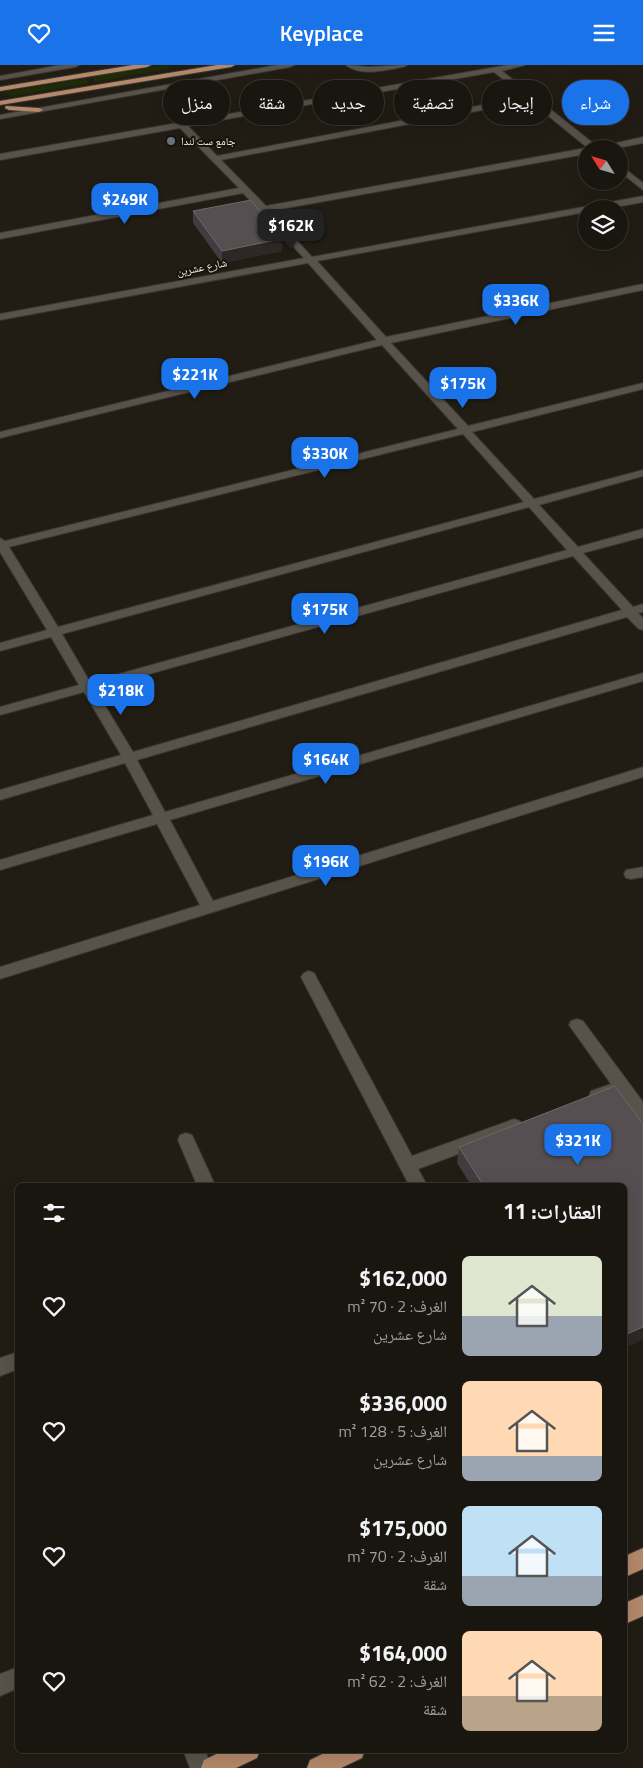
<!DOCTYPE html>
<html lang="ar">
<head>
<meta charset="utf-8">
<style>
  :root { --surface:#191610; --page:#221f19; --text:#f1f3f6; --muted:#9f9f9f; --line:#373530; --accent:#1a73e8 }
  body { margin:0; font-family:"Titillium Web","Noto Naskh Arabic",sans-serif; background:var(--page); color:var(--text); direction:rtl; height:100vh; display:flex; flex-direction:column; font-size:19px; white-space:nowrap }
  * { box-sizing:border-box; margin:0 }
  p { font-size:16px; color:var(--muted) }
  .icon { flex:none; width:28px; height:28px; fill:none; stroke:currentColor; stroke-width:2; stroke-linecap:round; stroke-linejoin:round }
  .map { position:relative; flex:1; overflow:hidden; direction:ltr }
  .sheet { position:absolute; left:15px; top:1118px; width:612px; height:570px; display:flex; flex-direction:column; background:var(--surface); border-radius:8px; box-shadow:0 5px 20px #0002,0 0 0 1px var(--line); direction:rtl }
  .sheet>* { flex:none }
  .top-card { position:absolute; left:15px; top:15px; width:614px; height:45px; direction:rtl; display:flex; gap:10px }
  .needle { width:32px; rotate:307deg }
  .buttons { position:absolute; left:578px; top:75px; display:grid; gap:10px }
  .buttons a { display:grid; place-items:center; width:50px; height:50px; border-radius:50%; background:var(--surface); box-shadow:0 5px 20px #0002,0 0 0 1px var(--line); font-size:25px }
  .price { position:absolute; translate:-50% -42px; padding:0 11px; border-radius:10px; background:var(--accent); color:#fff; font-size:16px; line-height:32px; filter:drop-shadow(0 1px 2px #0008) }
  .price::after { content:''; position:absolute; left:50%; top:30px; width:15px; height:11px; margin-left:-8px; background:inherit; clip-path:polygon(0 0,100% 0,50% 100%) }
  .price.on { background:#222; color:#fff }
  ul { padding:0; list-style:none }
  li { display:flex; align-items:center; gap:15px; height:125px; padding:0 25px }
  li span { display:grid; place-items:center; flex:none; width:140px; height:100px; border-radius:8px; color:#555 }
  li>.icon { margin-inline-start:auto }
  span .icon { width:60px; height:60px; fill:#fffc; stroke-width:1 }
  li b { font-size:21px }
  h2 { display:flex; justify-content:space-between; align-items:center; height:60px; padding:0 25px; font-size:21px }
  .chip { padding:0 18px; border-radius:22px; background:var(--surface); box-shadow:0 5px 20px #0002,0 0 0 1px var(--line); font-size:18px; line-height:45px }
  .chip.on { background:var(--accent); color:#fff }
  header { display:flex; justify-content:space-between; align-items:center; height:65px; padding:0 25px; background:var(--accent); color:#fff; font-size:22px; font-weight:600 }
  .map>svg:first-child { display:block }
  .green { fill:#1e2c06 }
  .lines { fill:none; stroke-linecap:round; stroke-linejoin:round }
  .minor-casing { stroke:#393631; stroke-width:2 }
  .major-casing { stroke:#393631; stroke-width:2 }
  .minor { fill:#58534a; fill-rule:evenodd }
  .major { fill:#b4886a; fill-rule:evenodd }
  .wall { fill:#433b3f }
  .shaded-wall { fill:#2e2726 }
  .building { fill:#564e51; stroke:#6f686a }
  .worship-dot { fill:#6b7280; stroke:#18140c; stroke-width:2 }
  .labels { text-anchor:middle; stroke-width:4; stroke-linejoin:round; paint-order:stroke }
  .far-poi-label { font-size:11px; fill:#f3f0eb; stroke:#18140c; text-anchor:start }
  .far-street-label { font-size:11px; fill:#f3f0eb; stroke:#18140c }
</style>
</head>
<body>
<header><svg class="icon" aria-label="menu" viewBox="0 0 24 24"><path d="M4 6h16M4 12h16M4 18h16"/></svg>Keyplace<svg class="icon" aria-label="heart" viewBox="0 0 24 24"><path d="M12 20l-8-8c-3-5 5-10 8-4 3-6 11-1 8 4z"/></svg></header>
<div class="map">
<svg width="643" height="1703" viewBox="0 0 643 1703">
  <rect width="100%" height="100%" fill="#211d15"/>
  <g class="green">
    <polygon points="165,0 171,3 95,17 92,12"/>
    <polygon points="85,14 89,18 10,31 6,27"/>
  </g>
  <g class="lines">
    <defs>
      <g id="minor">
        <polygon points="61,0 79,0 75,2 0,15 0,11"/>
        <polygon points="277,0 294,0 290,2 0,54 0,50"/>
        <path d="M346,0L369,2L407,0L403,2C385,5 361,12 346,0Z"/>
        <path d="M508,0H525L502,6L598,82L643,72V78L613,84H589L530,36L221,95L266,141L586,83L587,84L586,89L270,146L312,192L643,131V137L606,144H586V147L317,196L386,272L643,219V225L391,278L468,361L643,318V324L472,367L534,434L643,405V411L539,440L578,482L643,464V472L583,488L633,542L643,539V547L638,548L643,553V565L639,564L627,552L137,695L165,747L643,608V616L170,755L213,836L643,702V712L0,914V902L200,840L157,759L0,805V795L153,750L125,698L0,735V725L121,690L84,627L0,650V642L79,620L51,572L0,586V578L47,565L0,487V473L5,476L458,364L382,280L0,373V367L377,275L308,198L0,255V249L304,193L243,128L0,174V168L239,123L180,63L0,95V89ZM494,7L525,32L217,91L188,61ZM463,369L524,437L58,562L9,482ZM529,442L567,485L90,617L62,569ZM573,491L622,545L133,687L95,624Z"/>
        <polygon points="619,99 643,118 643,125 619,106"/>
        <polygon points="643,802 643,812 631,814 626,813 624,809 626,805"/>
        <polygon points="309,906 314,908 412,1091 514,1054 520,1056 522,1061 520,1066 418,1104 427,1120 409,1120 301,912 304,908"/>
        <polygon points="577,954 583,956 643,1037 643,1057 637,1055 619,1030 597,1038 591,1036 589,1031 591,1026 611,1019 569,960 571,956"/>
        <polygon points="186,1068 192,1070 215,1120 197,1120 178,1075 180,1070"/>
        <polygon points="18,1287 18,1304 0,1311 0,1293"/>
        <polygon points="18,1602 18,1623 0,1631 0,1609"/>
        <polygon points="183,1685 205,1685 212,1703 190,1703"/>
      </g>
      <g id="major">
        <polygon points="133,0 151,0 147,2 0,26 0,22"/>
        <polygon points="217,0 235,0 231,2 0,40 0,36"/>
        <polygon points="6,41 39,43 43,45 39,47 9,45 5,43"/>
        <polygon points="643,1483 643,1504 625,1512 625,1491"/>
        <polygon points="643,1530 643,1551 625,1559 625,1538"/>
        <polygon points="225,1685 260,1685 257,1693 236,1703 201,1703 204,1695"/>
        <polygon points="331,1685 365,1685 362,1693 341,1703 307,1703 310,1695"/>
      </g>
    </defs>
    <use href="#minor" class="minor-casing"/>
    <use href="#major" class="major-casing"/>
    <use href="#minor" class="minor"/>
    <use href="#major" class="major"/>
  </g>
  <g class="wall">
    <polygon points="193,146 281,174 282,186 222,198 193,158"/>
    <polygon points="615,1021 643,1059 643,1274 625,1282 625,1120 471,1120 457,1098 459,1082"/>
  </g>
  <g class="shaded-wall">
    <polygon points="281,174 282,186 222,198 222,186"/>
    <polygon points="643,1262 643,1274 625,1282 625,1270"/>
  </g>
  <g class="building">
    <polygon points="251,135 281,174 222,186 193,146"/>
    <polygon points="615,1021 643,1059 643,1262 625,1270 625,1120 483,1120 459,1082"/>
  </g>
  <circle class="worship-dot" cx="171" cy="76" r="5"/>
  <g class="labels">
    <g class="far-poi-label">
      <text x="181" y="80">جامع ست لندا</text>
    </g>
    <g class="far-street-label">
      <text transform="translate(202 202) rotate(-11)" y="4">شارع عشرين</text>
    </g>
  </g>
</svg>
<div class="buttons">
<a><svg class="needle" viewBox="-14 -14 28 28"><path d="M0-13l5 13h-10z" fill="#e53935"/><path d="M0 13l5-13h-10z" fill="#9f9f9f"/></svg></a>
<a><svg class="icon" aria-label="layers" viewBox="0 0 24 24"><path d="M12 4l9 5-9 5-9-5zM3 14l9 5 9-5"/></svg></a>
</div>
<b class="price" style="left:125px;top:160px">$249K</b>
<b class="price on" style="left:291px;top:186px">$162K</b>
<b class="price" style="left:516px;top:261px">$336K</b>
<b class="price" style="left:195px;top:335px">$221K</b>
<b class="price" style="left:463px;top:344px">$175K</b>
<b class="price" style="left:325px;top:414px">$330K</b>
<b class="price" style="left:325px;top:570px">$175K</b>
<b class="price" style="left:121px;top:651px">$218K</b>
<b class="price" style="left:326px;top:720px">$164K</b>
<b class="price" style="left:326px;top:822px">$196K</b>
<b class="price" style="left:578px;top:1101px">$321K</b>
<div class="top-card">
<a class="chip on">شراء</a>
<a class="chip">إيجار</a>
<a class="chip">تصفية</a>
<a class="chip">جديد</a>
<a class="chip">شقة</a>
<a class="chip">منزل</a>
</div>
<section class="sheet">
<h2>العقارات: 11<svg class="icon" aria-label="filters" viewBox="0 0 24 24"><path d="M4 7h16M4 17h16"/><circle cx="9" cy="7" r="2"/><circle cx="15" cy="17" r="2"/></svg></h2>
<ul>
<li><span style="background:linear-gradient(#dfe7d0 60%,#9aa5b1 0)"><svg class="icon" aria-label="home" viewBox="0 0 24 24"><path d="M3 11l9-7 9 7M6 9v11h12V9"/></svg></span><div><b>$162,000</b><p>الغرف: 2 · 70 m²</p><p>شارع عشرين</p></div><svg class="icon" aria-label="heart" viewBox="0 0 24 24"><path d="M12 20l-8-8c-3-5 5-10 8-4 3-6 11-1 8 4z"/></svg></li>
<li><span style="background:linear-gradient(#ffd9b3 75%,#9aa5b1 0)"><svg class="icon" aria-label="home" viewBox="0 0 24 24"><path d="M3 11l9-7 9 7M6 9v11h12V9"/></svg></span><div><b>$336,000</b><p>الغرف: 5 · 128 m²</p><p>شارع عشرين</p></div><svg class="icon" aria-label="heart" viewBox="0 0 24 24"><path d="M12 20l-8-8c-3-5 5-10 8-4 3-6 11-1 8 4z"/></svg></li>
<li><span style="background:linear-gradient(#bfe0f5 70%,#9aa5b1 0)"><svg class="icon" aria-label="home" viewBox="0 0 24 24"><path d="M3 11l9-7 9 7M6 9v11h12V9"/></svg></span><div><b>$175,000</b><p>الغرف: 2 · 70 m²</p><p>شقة</p></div><svg class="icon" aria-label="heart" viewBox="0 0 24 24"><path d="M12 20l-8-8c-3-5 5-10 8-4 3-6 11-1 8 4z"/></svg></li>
<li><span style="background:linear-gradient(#ffd9b3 65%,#b9a48a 0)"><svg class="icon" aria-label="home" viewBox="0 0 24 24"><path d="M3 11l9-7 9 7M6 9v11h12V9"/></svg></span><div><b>$164,000</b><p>الغرف: 2 · 62 m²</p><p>شقة</p></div><svg class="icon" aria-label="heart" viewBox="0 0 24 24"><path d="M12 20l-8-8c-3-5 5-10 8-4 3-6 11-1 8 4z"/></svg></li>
</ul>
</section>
</div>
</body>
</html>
